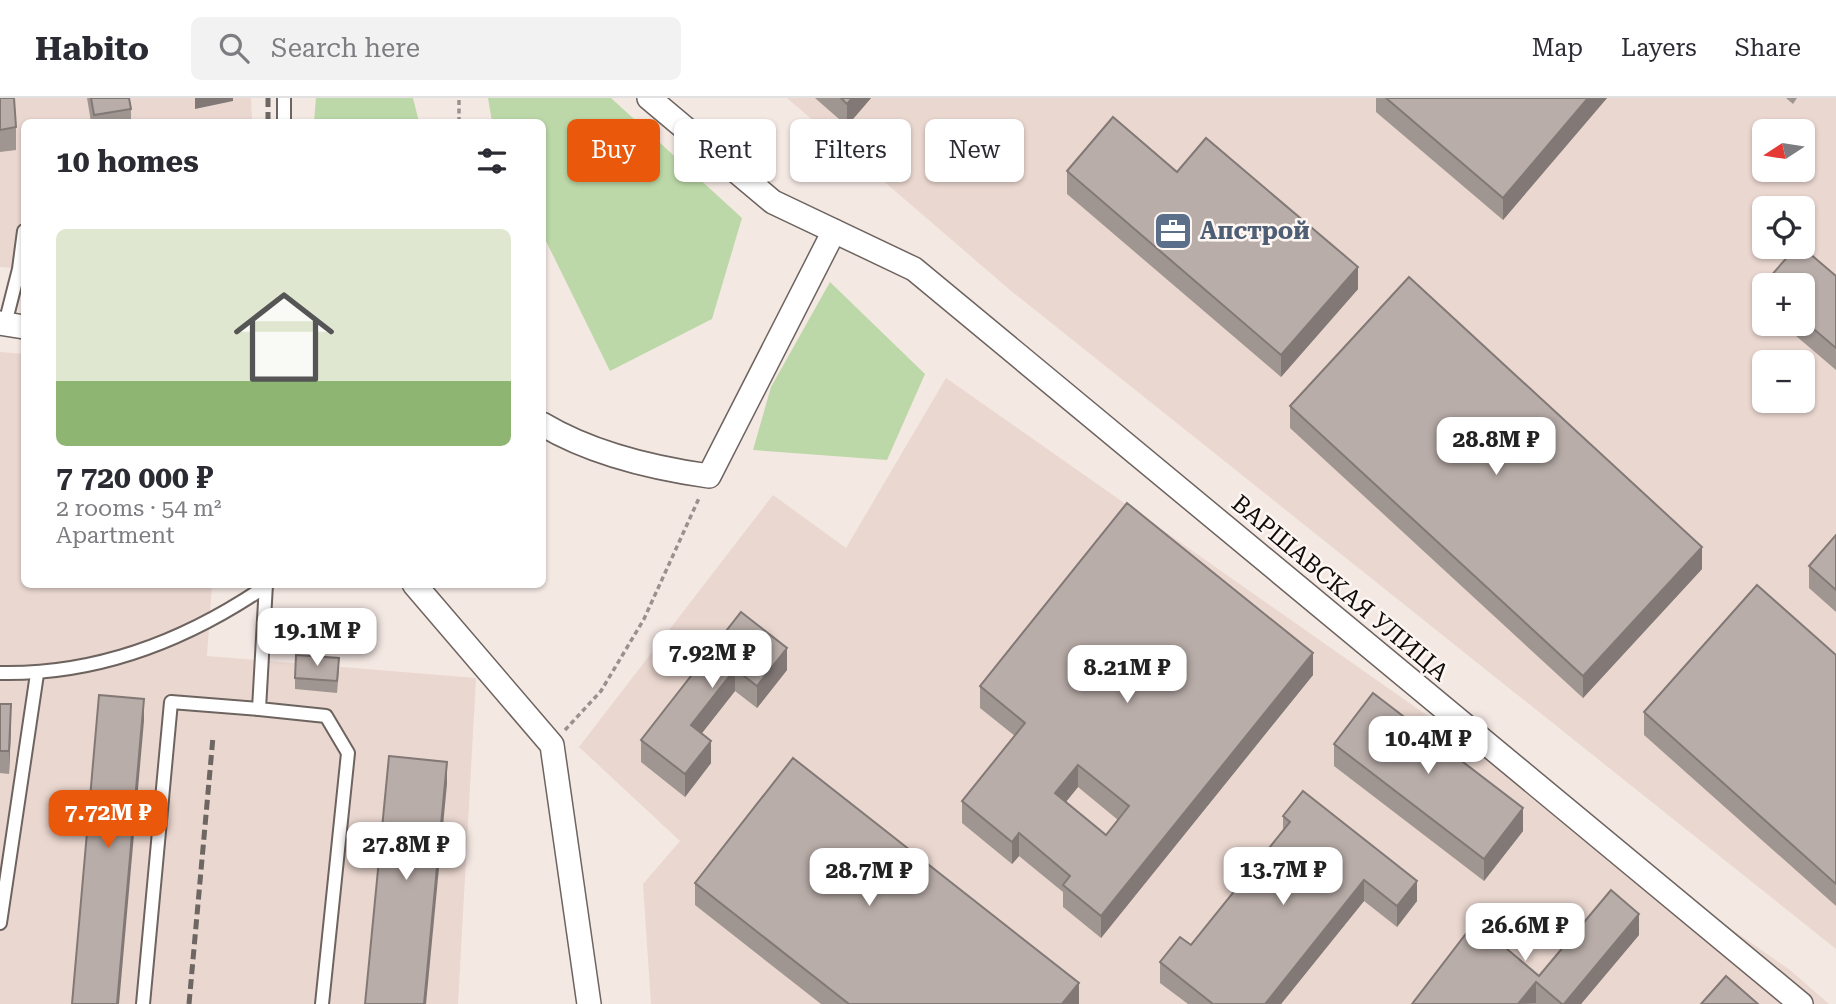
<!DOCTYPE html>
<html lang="en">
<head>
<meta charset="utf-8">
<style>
  :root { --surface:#fff; --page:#f2f2f3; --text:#2b2b33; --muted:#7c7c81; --line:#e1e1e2; --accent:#ea580c }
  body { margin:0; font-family:"Roboto Serif",serif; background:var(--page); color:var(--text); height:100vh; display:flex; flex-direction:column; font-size:26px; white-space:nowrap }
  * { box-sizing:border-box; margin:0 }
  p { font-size:23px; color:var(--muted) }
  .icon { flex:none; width:38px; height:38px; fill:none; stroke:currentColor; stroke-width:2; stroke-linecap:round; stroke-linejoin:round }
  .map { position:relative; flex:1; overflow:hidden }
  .sheet { position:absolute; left:21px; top:21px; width:525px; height:469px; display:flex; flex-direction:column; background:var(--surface); border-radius:10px; box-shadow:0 2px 5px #0004 }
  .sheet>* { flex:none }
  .hud { position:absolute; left:567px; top:21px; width:665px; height:63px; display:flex; gap:14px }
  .needle { width:46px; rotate:258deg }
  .controls { position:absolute; left:1752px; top:21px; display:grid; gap:14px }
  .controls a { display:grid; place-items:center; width:63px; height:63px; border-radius:10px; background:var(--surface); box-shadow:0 2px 5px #0004; font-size:35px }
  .price { position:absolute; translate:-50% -60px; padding:0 16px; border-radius:14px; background:#fff; color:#222; font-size:23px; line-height:46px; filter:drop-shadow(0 2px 4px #0008) }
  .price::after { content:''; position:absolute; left:50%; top:42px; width:21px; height:16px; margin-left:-10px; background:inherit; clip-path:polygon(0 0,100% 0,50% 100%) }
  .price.current { background:var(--accent); color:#fff }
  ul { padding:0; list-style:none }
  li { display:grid; align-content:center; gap:14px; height:371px; padding:0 35px }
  li span { display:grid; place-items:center; height:217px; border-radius:10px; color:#555 }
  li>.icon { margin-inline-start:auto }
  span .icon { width:126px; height:126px; fill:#fffc; stroke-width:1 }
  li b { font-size:30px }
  h2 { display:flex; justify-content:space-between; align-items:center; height:84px; padding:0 35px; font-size:30px }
  .pill { padding:0 24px; border-radius:10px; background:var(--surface); box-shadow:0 2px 5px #0004; font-size:24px; line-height:63px }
  .pill.current { background:var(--accent); color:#fff }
  header { display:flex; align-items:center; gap:42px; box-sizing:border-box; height:98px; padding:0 35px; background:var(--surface); border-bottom:2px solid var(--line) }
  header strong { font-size:33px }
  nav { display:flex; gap:38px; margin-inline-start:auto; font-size:24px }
  .search { width:490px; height:63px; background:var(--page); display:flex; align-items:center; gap:18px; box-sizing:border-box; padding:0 24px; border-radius:10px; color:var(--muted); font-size:26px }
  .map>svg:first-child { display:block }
  .built { fill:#ead7d0; fill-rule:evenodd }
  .green { fill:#bcd8a8 }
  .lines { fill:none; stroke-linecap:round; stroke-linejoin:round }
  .service-casing { stroke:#6d635f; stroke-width:16 }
  .minor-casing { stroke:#6d635f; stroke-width:26 }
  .path { stroke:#9a918e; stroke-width:3.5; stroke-dasharray:5 3.5; stroke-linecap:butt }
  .service { stroke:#fff; stroke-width:12 }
  .minor { stroke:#fff; stroke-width:23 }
  .rail { stroke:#6d6662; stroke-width:5; stroke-dasharray:10 5; stroke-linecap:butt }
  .wall { fill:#9f9591; fill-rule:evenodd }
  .shaded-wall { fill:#827976 }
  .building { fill:#b9ada9; stroke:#827976; stroke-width:2; fill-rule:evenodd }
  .labels { text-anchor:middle; stroke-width:5; stroke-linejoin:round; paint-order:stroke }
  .service-label { font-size:24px; font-weight:bold; fill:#4e5e75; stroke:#fdf6f3; text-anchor:start }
  .street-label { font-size:24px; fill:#100c0a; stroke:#fdf6f3 }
</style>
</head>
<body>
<header>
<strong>Habito</strong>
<div class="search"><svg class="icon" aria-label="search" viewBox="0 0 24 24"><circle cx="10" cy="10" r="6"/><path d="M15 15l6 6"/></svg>Search here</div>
<nav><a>Map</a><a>Layers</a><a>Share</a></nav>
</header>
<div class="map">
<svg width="1836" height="906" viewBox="0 0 1836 906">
  <rect width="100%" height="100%" fill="#f4e8e3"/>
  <g class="built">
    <polygon points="0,0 251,0 252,24 24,24 24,171 0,169"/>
    <path d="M787,0H1836V851L1010,192ZM1764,33H1802V72H1764ZM1764,110H1802V149H1764ZM1764,187H1802V226H1764ZM1764,264H1802V303H1764Z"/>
    <polygon points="0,254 24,256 24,486 212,487 207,558 476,580 458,906 0,906"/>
    <polygon points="946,280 1790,872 1829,906 651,906 643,786 680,743 579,649 773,397 846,450"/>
  </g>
  <g class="green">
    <polygon points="316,0 413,0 419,24 314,24"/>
    <polygon points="488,0 611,0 742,120 712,221 610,273 543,137 542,24 492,24"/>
    <polygon points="830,184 925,276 887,362 753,352 771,289"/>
  </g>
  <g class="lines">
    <defs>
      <g id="service">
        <polyline points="284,0 284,24"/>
        <polyline points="5,226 19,171 24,133"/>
        <polyline points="266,486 259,611 326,618 348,655 322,906"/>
        <path d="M0,575C97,577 187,542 266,488"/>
        <polyline points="0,825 37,576"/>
        <polyline points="143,906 171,604 259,611"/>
      </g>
      <g id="minor">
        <polyline points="649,0 773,104 914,171 1801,906"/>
        <polyline points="0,225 24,229"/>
        <path d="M542,326C592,356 652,370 709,378L834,133"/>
        <polyline points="414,486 552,647 589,906"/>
      </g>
    </defs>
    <use href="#service" class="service-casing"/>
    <use href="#minor" class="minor-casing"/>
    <g class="path">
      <polyline points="459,24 459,0"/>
      <polyline points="565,632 601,593 644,521 700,398"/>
    </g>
    <use href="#service" class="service"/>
    <use href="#minor" class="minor"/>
    <g class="rail">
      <polyline points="268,24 268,0"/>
      <polyline points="189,906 213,639"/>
    </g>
  </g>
  <g class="wall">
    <polygon points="0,0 16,29 16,52 0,54"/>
    <polygon points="87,0 129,0 131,11 131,24 91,24"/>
    <polygon points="815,0 871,0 847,28"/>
    <polygon points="1376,0 1607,0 1503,122 1376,14"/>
    <polygon points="1786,0 1797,0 1793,6"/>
    <polygon points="1067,73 1177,74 1358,191 1281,279 1067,96"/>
    <polygon points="1836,178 1836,272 1782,226 1802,226 1802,187 1764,187 1764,210 1763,209 1763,187"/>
    <polygon points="1290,308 1702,471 1583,600 1290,330"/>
    <polygon points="1836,437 1836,514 1809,490 1809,468"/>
    <polygon points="741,514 787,572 757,610 735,593 702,635 711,665 685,699 641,664 641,642"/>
    <polygon points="1836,557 1836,808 1644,637 1644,614"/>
    <polygon points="339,572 337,595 295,591 295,580"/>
    <path d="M1313,577L1101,840L1063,809V794L1019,758L1012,766L962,725V703L1015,638L980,610V588ZM1078,689L1118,722L1106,737L1066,704Z"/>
    <polygon points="0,606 11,629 9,676 0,675"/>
    <polygon points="1334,646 1523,733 1484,783 1334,668"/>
    <polygon points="1283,718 1417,803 1397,829 1364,803 1281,906 1188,906 1160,885 1160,864 1191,847 1283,732"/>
    <polygon points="695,785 1079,906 821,906 695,807"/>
    <polygon points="1639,837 1581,906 1412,906 1539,878"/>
  </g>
  <g class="shaded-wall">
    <polygon points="195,0 233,0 233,3 195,11"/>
    <polygon points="852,0 871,0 847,28 847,6"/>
    <polygon points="1588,0 1607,0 1503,122 1503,100"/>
    <polygon points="1358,169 1358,191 1281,279 1281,257"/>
    <polygon points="1702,449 1702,471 1583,600 1583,578"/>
    <polygon points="787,550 787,572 757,610 757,588"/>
    <polygon points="1313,555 1313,577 1101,840 1101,818"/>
    <polygon points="735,571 735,593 691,649 691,627"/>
    <polygon points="144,601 144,623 119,906 117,906"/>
    <polygon points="11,606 11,629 9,676 9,653"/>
    <polygon points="711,643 711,665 685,699 685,676"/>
    <polygon points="447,664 447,686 426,906 424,906"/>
    <polygon points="1078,667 1078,689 1055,717 1055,695"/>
    <polygon points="1523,710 1523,733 1484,783 1484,761"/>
    <polygon points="1019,735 1019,758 1012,766 1012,744"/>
    <polygon points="1364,782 1364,803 1281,906 1265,906"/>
    <polygon points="1417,783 1417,803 1397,829 1397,808"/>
    <polygon points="1639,816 1639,837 1581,906 1564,906"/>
    <polygon points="1536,884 1536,905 1518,906"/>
    <polygon points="1079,885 1079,906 1062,906"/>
  </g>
  <g class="building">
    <polygon points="0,0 14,0 16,29 0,32"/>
    <polygon points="91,0 129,0 131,11 94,17"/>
    <polygon points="841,0 852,0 847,6"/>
    <polygon points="1386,0 1588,0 1503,100"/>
    <polygon points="1113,19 1177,74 1206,40 1358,169 1281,257 1067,73"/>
    <polygon points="1796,149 1802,149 1836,178 1836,250 1802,221 1802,187 1763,187"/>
    <polygon points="1409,179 1702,449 1583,578 1290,308"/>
    <path d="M1127,405L1313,555L1101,818L1063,787L1070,778L1019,735L1012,744L962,703L1025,625L980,588ZM1078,667L1129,708L1106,737L1055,695Z"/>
    <polygon points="1836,437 1836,492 1809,468"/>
    <polygon points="1757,487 1836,557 1836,786 1644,614"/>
    <polygon points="741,514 787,550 757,588 735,571 691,627 711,643 685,676 641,642"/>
    <polygon points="296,557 339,560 337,583 295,580"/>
    <polygon points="1373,595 1523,710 1484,761 1334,646"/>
    <polygon points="99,597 144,601 117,906 72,906"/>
    <polygon points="0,606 11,606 9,653 0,653"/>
    <polygon points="389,658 447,664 424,906 365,906"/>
    <polygon points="793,660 1079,885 1062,906 849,906 695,785"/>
    <polygon points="1303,693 1417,783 1397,808 1364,782 1265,906 1213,906 1160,864 1180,839 1191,847 1290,724 1283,718"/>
    <polygon points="1611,792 1639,816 1564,906 1562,906 1536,884 1518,906 1412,906 1475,824 1539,878"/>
    <polygon points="1726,878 1758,906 1701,906"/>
  </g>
  <defs>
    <symbol id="office-square" viewBox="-11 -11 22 22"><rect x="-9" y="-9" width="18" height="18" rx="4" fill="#5c6f8a" stroke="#fdf6f3"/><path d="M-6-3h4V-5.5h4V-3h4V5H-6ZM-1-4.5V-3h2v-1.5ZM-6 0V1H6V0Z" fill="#fff"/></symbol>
  </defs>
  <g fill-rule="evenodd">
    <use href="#office-square" x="1151" y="111" width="44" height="44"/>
  </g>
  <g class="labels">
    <g class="service-label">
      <text x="1200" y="141">Апстрой</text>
    </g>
    <g class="street-label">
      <text transform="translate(1340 490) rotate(40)" y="8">ВАРШАВСКАЯ УЛИЦА</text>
    </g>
  </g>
</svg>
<div class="controls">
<a><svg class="needle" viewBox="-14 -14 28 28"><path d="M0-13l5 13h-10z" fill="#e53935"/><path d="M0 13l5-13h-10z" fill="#7c7c81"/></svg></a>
<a><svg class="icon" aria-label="locate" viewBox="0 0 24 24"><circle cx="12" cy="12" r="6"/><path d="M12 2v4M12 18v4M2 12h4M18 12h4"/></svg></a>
<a>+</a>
<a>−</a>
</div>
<b class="price" style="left:1496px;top:379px">28.8M ₽</b>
<b class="price" style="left:317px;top:570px">19.1M ₽</b>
<b class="price" style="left:712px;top:592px">7.92M ₽</b>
<b class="price" style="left:1127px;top:607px">8.21M ₽</b>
<b class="price" style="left:1428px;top:678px">10.4M ₽</b>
<b class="price current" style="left:108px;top:752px">7.72M ₽</b>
<b class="price" style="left:406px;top:784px">27.8M ₽</b>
<b class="price" style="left:1283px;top:809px">13.7M ₽</b>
<b class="price" style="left:869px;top:810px">28.7M ₽</b>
<b class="price" style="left:1525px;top:865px">26.6M ₽</b>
<div class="hud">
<a class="pill current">Buy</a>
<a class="pill">Rent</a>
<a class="pill">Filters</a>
<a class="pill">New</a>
</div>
<section class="sheet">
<h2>10 homes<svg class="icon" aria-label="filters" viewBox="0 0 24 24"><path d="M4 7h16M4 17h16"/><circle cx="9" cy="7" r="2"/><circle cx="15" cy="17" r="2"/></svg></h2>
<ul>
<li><span style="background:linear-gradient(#dfe7d0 70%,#8fb573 0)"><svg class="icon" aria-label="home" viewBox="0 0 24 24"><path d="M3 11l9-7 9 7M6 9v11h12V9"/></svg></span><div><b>7 720 000 ₽</b><p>2 rooms · 54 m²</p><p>Apartment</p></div></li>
</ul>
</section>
</div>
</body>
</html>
